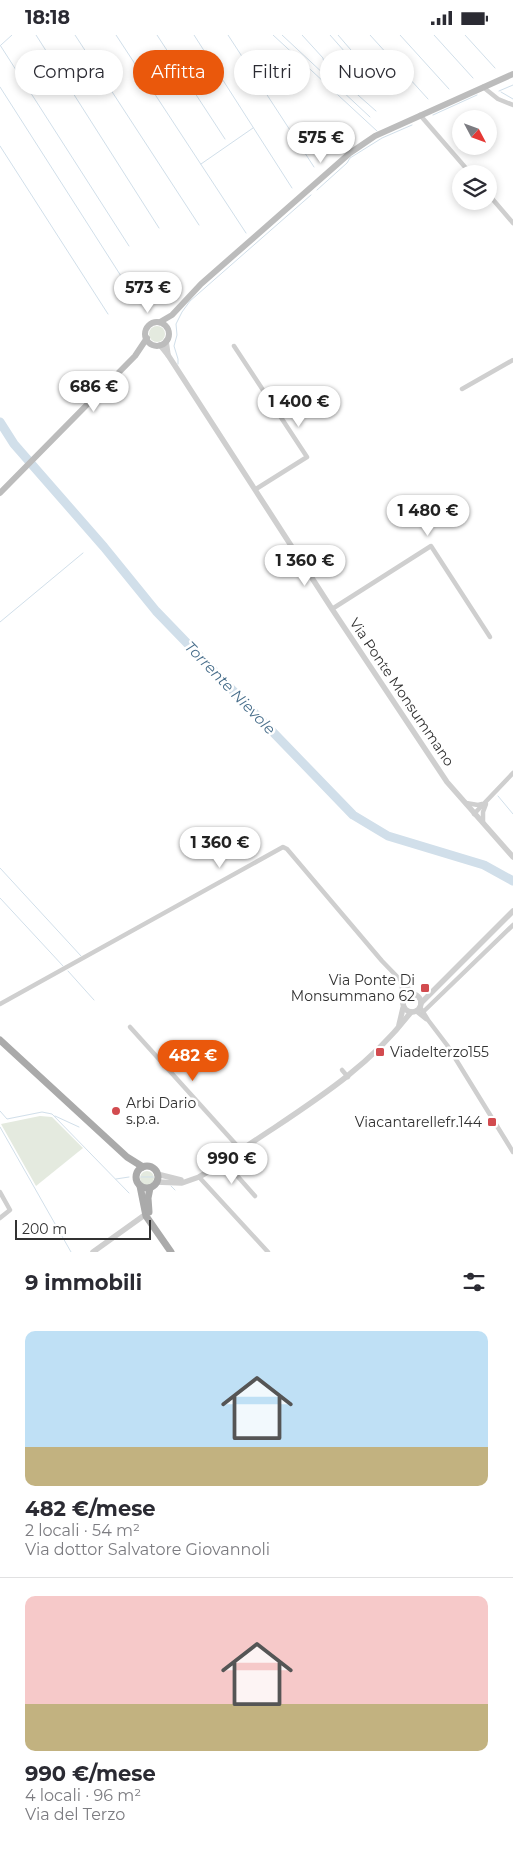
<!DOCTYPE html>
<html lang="it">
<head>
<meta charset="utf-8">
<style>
  :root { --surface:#fff; --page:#f7f7f7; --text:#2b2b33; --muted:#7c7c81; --line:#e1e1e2; --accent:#ea580c }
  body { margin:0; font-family:Montserrat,sans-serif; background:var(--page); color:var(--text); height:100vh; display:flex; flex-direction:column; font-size:19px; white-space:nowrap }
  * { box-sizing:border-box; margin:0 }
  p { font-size:16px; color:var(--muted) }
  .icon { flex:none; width:28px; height:28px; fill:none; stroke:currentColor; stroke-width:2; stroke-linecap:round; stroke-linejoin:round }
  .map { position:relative; height:1217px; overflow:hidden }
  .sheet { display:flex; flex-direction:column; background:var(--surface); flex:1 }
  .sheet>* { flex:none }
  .banner { position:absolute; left:15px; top:15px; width:484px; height:45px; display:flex; gap:10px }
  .needle { width:32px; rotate:131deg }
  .buttons { position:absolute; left:452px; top:75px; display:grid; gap:10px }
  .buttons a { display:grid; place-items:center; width:45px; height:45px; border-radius:50%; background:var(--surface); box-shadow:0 2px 8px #0003; font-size:25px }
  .scale { position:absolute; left:15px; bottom:12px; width:136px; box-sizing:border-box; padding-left:5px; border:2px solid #323232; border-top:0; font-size:14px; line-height:18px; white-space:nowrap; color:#323232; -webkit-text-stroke:4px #fff; paint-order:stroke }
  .price { position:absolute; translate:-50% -42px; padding:0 11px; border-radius:18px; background:#fff; color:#222; font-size:16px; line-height:32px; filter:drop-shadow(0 1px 2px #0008) }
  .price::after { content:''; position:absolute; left:50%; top:30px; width:15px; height:11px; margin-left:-8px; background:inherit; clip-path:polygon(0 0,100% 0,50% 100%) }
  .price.on { background:var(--accent); color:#fff }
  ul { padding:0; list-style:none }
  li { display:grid; align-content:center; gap:10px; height:265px; padding:0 25px }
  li+li { border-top:1px solid var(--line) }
  li span { display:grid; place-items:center; height:155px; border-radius:10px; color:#555 }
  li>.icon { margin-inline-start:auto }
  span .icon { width:90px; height:90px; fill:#fffc; stroke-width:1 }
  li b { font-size:21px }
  h2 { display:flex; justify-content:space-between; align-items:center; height:60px; padding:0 25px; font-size:21px }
  .pill { padding:0 18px; border-radius:22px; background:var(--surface); box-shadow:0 2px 8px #0003; font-size:18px; line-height:45px }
  .pill.on { background:var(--accent); color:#fff }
  .status { display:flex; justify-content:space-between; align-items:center; height:35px; padding:0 25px; background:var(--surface); direction:ltr }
  .status svg { height:14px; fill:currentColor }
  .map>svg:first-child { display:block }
  .green { fill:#e4eadf }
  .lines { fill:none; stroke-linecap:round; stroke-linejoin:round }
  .stream { stroke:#d1dfea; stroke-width:1 }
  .river { stroke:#d1dfea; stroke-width:9 }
  .minor { stroke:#cfcfcf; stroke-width:4.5 }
  .tertiary { stroke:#cfcfcf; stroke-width:5.5 }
  .secondary { stroke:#bcbcbc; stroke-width:6 }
  .primary { stroke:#aaa; stroke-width:7 }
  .poi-dot { fill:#d24b4f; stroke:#fff; stroke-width:2 }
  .labels { text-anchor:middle; stroke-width:5; stroke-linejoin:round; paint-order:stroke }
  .street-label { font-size:14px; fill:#323232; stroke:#fff }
  .poi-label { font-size:14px; fill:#323232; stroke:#fff; text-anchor:end }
  .water-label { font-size:15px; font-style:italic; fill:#486e8b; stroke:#fff }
</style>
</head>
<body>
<div class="status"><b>18:18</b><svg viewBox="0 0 49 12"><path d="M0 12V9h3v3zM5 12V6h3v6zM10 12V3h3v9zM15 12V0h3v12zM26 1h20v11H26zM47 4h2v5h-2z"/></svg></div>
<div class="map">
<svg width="513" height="1217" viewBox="0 0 513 1217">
  <rect width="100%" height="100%" fill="#fff"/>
  <g class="green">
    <circle cx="157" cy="299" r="8"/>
    <polygon points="40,1081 52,1082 83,1113 36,1151 1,1089"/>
    <circle cx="147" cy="1143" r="7"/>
  </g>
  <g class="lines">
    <g class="stream">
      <polyline points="36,0 159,193"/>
      <polyline points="75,0 199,190"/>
      <polyline points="116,0 246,198"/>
      <polyline points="157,0 225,104"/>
      <polyline points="194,0 292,153"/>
      <polyline points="228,0 314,132"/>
      <polyline points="273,0 377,96"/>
      <polyline points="282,0 370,82"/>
      <polyline points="302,0 323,23 324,28 331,31 350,53 376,76"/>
      <polyline points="330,0 353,26"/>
      <polyline points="338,0 357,22"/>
      <polyline points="370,0 428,64"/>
      <polyline points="400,0 449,54"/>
      <polyline points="434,0 473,43"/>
      <polyline points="465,0 495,33"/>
      <polyline points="0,10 129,211"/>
      <polyline points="1,10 12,0"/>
      <polyline points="0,52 121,241"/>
      <polyline points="499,56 513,50"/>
      <polyline points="501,57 513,64"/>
      <polyline points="433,80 477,60"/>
      <polyline points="0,111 108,279"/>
      <polyline points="201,129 253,93"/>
      <polyline points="317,155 347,128 350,123 382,103 412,90"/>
      <polyline points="178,329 178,324 174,311 177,300 176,289 182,277 190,266 311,160"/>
      <polyline points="0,587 83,518"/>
      <polyline points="498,761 513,779"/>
      <polyline points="0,833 81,921"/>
      <polyline points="0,863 63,931"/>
      <polyline points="68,936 94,965"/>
      <polyline points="0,1076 7,1084 42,1077 52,1079 129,1158"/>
      <polyline points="55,1081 79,1092"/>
      <polyline points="0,1092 71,1217"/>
      <polyline points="141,1142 153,1142"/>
      <polyline points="116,1144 129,1142"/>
      <polyline points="171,1151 175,1155"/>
    </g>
    <polyline class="river" points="0,387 14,409 104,512 156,576 353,780 388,801 484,830 513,846"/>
    <g class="minor">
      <polyline points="483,52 498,64 513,70"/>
      <polyline points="420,80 471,139"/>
      <polyline points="489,160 513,188"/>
      <polyline points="234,311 307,422 256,454"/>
      <polyline points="462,354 513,325"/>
      <polyline points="332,574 431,511 490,602"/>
      <polyline points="466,768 478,770 482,769"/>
      <polyline points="474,779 513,738"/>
      <polyline points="483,788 483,777 486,769"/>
      <polyline points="401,948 404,963"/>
      <polyline points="0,969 283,812 287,814 382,926 414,959"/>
      <polyline points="420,972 428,985 447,1010 513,1117"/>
      <polyline points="416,976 426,984"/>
      <polyline points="423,977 513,890"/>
      <polyline points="130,992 241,1115"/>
      <polyline points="342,1035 348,1042"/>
      <polyline points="224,1126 255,1161"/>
      <polyline points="199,1142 268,1217"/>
      <polyline points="0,1157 10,1175 0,1183"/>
    </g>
    <g class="tertiary">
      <polyline points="166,306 168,320"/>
      <polyline points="160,310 168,320 332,574 447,747 513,822"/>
      <circle cx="412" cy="968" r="9"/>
      <polyline points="421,968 513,876"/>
      <polyline points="399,990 403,973"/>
      <polyline points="157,1139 181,1145"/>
      <path d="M156,1147L182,1148L199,1142C225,1127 249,1109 274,1093C325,1059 373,1027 411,977"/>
      <polyline points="93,1217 146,1179"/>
    </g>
    <g class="secondary">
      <polyline points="160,287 172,280 201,249 350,118 375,101 513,39"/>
      <circle cx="157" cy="299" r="12"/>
      <polyline points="0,458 135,321 147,303"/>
    </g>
    <g class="primary">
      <polyline points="0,1005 127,1122 143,1132"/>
      <circle cx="147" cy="1142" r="11"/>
      <polyline points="140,1151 146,1181 171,1217"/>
      <polyline points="149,1177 148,1163 150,1153"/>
    </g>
  </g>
  <g class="poi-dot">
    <rect x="420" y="948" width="10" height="10" rx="2.5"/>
    <rect x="375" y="1012" width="10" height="10" rx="2.5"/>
    <circle cx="116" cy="1076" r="5"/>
    <rect x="487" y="1082" width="10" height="10" rx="2.5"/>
  </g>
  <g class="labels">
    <g class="street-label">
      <text transform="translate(402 657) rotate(56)" y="5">Via Ponte Monsummano</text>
    </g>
    <g class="poi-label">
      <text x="415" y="950">Via Ponte Di<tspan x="415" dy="16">Monsummano 62</tspan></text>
      <text x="390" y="1022" text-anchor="start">Viadelterzo155</text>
      <text x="126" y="1073" text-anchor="start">Arbi Dario<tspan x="126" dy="16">s.p.a.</tspan></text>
      <text x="482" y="1092">Viacantarellefr.144</text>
    </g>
    <g class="water-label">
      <text transform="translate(230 653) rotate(46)" y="5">Torrente Nievole</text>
    </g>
  </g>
</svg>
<div class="buttons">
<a><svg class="needle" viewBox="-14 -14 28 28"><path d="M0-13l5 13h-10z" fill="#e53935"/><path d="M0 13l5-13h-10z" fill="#7c7c81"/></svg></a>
<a><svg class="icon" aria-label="layers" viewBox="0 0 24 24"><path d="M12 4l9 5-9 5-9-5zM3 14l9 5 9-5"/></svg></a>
</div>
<div class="scale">200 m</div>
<b class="price" style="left:321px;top:129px">575 €</b>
<b class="price" style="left:148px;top:279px">573 €</b>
<b class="price" style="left:94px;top:378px">686 €</b>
<b class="price" style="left:299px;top:393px">1 400 €</b>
<b class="price" style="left:428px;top:502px">1 480 €</b>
<b class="price" style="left:305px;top:552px">1 360 €</b>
<b class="price" style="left:220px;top:834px">1 360 €</b>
<b class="price on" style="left:193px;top:1047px">482 €</b>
<b class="price" style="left:232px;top:1150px">990 €</b>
<div class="banner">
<a class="pill">Compra</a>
<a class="pill on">Affitta</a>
<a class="pill">Filtri</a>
<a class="pill">Nuovo</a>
</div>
</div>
<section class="sheet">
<h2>9 immobili<svg class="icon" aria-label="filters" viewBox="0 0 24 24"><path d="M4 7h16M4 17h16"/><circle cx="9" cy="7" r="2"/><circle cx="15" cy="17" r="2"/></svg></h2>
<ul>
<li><span style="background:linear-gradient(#bfe0f5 75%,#c2b280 0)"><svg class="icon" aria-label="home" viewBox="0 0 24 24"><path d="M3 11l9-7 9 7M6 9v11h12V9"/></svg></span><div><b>482 €/mese</b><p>2 locali · 54 m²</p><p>Via dottor Salvatore Giovannoli</p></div></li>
<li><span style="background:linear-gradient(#f6c9c9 70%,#c2b280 0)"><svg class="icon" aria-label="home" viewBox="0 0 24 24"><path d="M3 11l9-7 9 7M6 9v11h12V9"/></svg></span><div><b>990 €/mese</b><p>4 locali · 96 m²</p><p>Via del Terzo</p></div></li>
</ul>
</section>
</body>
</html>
